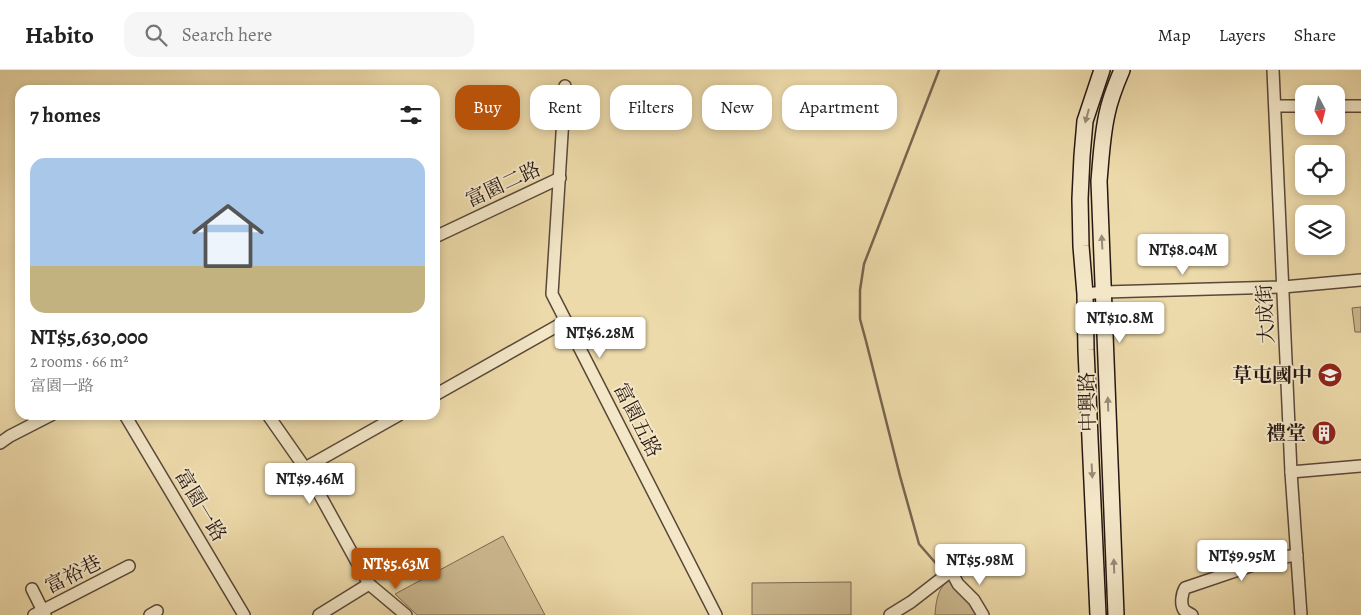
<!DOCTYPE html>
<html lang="en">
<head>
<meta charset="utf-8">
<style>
  :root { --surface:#fff; --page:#f6f6f6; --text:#222; --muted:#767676; --line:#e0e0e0; --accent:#b45309 }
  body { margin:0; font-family:Alegreya,"Noto Serif TC",serif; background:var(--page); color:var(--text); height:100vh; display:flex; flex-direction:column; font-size:19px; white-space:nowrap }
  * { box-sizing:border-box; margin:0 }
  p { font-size:16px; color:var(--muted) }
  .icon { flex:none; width:28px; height:28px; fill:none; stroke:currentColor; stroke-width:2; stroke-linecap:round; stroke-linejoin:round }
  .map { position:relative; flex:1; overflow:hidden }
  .panel { position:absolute; left:15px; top:15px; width:425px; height:335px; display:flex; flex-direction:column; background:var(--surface); border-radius:15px; box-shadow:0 2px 8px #0003 }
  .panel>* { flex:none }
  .banner { position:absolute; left:455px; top:15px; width:475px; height:45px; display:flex; gap:10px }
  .needle { width:32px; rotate:173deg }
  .controls { position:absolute; left:1295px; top:15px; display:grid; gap:10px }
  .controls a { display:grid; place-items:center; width:50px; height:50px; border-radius:10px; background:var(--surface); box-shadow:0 2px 8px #0003; font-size:25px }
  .price { position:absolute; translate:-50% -42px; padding:0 11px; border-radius:5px; background:#fff; color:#222; font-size:16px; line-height:32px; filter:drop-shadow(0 1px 2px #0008) }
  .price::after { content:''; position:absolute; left:50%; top:30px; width:15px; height:11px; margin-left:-8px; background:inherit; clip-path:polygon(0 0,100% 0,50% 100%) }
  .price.current { background:var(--accent); color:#fff }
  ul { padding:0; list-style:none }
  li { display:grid; align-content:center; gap:10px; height:265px; padding:0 15px }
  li+li { border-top:1px solid var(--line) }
  li span { display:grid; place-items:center; height:155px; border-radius:15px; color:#555 }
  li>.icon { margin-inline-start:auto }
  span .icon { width:90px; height:90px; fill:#fffc; stroke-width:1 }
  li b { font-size:21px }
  h2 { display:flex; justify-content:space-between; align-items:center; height:60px; padding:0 15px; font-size:21px }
  .chip { padding:0 18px; border-radius:15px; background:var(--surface); box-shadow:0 2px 8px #0003; font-size:18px; line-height:45px }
  .chip.current { background:var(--accent); color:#fff }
  header { display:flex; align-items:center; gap:30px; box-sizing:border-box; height:70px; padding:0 25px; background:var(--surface); border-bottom:1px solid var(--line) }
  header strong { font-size:24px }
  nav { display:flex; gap:28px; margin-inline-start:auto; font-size:18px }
  .search { width:350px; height:45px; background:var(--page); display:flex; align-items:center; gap:12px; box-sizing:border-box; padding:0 18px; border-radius:15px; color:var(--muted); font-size:19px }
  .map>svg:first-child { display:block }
  .green { fill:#ccb990; stroke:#7a6852 }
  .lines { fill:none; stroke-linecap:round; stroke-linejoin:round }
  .stream { stroke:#76654f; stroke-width:2.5 }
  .street-casing { stroke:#594839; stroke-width:14 }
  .secondary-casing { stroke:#281813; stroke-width:18 }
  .street { stroke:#f3e7c8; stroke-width:11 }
  .secondary { stroke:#f3e7c8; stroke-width:15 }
  .oneway { fill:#988a77 }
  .labels { text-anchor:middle; stroke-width:4; stroke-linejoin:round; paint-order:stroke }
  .street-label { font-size:20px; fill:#281813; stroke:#f3e7c8 }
  .poi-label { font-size:20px; font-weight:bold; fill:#281813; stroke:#f3e7c8; text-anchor:end }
</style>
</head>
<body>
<header>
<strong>Habito</strong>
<div class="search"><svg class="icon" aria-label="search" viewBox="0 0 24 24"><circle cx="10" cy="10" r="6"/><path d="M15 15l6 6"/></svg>Search here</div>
<nav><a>Map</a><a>Layers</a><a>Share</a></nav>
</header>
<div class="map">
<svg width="1361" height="545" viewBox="0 0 1361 545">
  <rect width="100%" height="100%" fill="#eddaaa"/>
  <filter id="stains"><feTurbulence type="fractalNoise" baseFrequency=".004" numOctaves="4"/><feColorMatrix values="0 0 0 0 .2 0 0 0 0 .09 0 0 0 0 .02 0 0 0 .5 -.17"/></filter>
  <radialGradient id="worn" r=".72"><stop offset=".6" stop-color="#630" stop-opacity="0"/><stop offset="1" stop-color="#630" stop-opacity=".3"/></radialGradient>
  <g class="green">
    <polygon points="1361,237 1361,262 1355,262 1352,238"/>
    <polygon points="503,466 545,545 417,545 395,524"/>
    <path d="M953,508L985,545H935C936,530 938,515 953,508Z"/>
    <polygon points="851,512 851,545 752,545 752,513"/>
  </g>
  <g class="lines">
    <polyline class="stream" points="939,0 864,194 860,220 860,249 866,271 900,406 919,474 940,498"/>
    <defs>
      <g id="street">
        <polyline points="1273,0 1291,402 1301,545"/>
        <polyline points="565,16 552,224 716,545"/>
        <polyline points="1276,36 1304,36"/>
        <polyline points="1336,36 1361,36"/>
        <polyline points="435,167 560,108"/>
        <polyline points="1085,224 1104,222 1283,217 1361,210"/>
        <polyline points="435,325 566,251"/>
        <polyline points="125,345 244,545"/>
        <polyline points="268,345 305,398 369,514 406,545"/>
        <polyline points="0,373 10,366 51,345"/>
        <polyline points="305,398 399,345"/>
        <polyline points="1291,402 1361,396"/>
        <polyline points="32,519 45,545"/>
        <polyline points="34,545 129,496"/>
        <polyline points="150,545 157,541"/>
        <polyline points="319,545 369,514"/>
        <polyline points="890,545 911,532 951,501 958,514 974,530 983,545"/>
        <path d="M1192,545C1189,543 1186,542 1184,540C1180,534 1182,523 1185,518L1271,489L1297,485"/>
      </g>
      <g id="secondary">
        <polyline points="1098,545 1086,280 1085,224 1081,176 1080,129 1082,86 1085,51 1102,0"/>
        <path d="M1116,545L1099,111C1101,89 1102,66 1107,44C1110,29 1116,14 1122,0"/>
      </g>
    </defs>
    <use href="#street" class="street-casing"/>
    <use href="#secondary" class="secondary-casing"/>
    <use href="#street" class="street"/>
    <use href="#secondary" class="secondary"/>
  </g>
  <defs><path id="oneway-solid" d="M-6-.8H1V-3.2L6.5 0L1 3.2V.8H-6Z" transform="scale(1.25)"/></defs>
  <g class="oneway">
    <use href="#oneway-solid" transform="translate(1087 46) rotate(105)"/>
    <use href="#oneway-solid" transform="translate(1102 172) rotate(-93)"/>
    <use href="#oneway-solid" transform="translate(1108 334) rotate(-92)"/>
    <use href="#oneway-solid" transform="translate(1092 401) rotate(87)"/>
    <use href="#oneway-solid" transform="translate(1114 496) rotate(-92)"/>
  </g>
  <defs>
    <symbol id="school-disc" viewBox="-11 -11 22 22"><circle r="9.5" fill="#8f2418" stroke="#f3e7c8"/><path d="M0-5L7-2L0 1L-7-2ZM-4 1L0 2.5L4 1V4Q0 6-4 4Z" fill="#fff"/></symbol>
    <symbol id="building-disc" viewBox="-11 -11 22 22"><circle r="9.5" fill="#8f2418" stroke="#f3e7c8"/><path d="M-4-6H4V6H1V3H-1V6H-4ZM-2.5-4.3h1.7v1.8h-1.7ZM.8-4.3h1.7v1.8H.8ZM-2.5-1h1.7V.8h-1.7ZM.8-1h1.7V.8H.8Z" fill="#fff"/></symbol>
  </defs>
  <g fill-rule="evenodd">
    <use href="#school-disc" x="1316" y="291" width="28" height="28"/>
    <use href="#building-disc" x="1310" y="349" width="28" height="28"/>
  </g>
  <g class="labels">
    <g class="street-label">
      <text transform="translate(503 114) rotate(-25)" y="7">富園二路</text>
      <text transform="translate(1265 244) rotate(-93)" y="7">大成街</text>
      <text transform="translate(1087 332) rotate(-92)" y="7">中興路</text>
      <text transform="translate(638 350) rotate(63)" y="7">富園五路</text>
      <text transform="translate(201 435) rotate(59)" y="7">富園一路</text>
      <text transform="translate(73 504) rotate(-27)" y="7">富裕巷</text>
    </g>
    <g class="poi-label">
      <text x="1312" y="312">草屯國中</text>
      <text x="1306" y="370">禮堂</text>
    </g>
  </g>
  <rect width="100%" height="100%" filter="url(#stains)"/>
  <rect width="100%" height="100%" fill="url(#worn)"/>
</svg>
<div class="controls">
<a><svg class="needle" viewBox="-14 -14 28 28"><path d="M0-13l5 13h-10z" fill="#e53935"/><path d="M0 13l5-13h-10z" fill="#767676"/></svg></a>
<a><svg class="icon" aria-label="locate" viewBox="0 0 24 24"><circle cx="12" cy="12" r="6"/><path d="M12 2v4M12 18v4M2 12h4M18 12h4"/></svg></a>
<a><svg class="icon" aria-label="layers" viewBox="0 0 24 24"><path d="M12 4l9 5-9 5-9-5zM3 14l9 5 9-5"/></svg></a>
</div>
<b class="price" style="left:1183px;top:206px">NT$8.04M</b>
<b class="price" style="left:1120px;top:274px">NT$10.8M</b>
<b class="price" style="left:600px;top:289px">NT$6.28M</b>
<b class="price" style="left:310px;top:435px">NT$9.46M</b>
<b class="price" style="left:1242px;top:512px">NT$9.95M</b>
<b class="price" style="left:980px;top:516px">NT$5.98M</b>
<b class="price current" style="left:396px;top:520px">NT$5.63M</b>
<div class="banner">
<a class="chip current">Buy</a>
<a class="chip">Rent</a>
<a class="chip">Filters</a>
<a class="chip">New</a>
<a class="chip">Apartment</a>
</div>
<section class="panel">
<h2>7 homes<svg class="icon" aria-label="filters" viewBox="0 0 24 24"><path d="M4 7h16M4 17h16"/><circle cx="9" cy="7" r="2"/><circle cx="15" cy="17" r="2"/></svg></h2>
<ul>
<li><span style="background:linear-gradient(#a9c7e8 70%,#c2b280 0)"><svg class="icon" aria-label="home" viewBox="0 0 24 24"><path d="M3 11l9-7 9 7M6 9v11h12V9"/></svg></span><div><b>NT$5,630,000</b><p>2 rooms · 66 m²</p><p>富園一路</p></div></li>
</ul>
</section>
</div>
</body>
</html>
